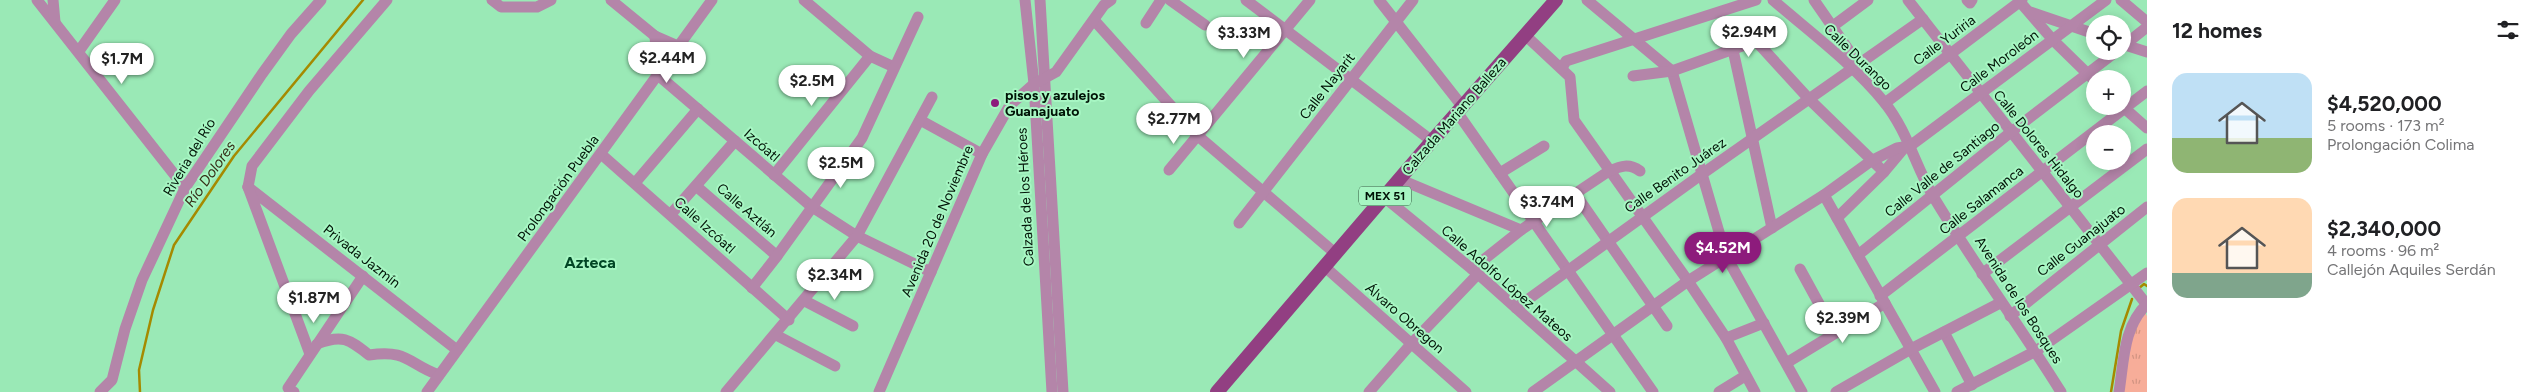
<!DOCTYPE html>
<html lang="en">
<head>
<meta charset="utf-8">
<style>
  :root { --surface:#fff; --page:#f2f2f2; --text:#202124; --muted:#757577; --accent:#8d1b7c }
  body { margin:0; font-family:Figtree,sans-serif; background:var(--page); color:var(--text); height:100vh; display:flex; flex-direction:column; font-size:19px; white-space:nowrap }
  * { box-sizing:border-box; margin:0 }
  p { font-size:16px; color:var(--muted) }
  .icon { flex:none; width:28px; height:28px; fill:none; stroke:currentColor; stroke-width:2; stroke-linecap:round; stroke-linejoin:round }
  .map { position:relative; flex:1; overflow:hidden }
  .side { display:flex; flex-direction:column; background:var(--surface); width:400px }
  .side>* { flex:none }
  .buttons { position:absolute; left:2086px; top:15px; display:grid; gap:10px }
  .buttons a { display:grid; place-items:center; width:45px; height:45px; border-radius:50%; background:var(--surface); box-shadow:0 2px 12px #0003; font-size:25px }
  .price { position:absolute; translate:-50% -42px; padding:0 11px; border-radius:18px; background:#fff; color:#222; font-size:16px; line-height:32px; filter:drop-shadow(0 1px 2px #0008) }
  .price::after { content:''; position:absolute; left:50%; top:30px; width:15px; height:11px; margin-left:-8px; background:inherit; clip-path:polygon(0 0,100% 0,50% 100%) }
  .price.selected { background:var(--accent); color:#fff }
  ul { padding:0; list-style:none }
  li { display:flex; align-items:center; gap:15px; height:125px; padding:0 25px }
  li span { display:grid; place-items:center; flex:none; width:140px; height:100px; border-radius:15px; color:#555 }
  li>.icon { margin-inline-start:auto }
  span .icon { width:60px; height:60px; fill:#fffc; stroke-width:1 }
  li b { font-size:21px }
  h2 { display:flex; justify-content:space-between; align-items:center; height:60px; padding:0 25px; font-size:21px }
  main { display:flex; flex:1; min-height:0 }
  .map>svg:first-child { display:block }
  .grass { fill:url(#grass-tufts) }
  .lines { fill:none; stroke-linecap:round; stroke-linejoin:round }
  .stream { stroke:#a58a00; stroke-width:2.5 }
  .minor { stroke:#b485a9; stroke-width:11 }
  .major { stroke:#923f82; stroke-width:14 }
  .poi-dot { fill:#8d1b7c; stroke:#a7f6c3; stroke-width:2 }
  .labels { text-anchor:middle; stroke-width:4; stroke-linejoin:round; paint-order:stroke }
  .shield { fill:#a7f6c3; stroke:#32573f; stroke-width:1 }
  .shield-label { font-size:12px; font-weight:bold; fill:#001306 }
  .street-label { font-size:14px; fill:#001306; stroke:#a7f6c3 }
  .poi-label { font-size:14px; font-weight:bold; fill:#001306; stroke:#a7f6c3; text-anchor:start }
  .water-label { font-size:15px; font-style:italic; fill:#363018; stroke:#a7f6c3 }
  .quarter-label { font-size:16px; font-weight:bold; fill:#014625; stroke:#a7f6c3 }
</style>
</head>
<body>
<main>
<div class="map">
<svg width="2147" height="392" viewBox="0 0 2147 392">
  <defs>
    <pattern id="grass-tufts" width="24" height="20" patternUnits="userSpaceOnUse" patternTransform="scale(1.25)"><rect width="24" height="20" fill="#f7ad99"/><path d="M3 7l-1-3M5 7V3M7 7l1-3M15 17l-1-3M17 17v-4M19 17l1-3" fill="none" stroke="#d29482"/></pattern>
  </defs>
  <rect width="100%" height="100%" fill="#9ae9b6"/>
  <polygon class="grass" points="2144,311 2147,316 2147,392 2123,392 2132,339"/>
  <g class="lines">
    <g class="stream">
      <polyline points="2138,289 2144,284 2147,286"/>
      <polyline points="140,392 139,370 153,310 174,245 234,156 363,0"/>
      <polyline points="2111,392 2121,331 2132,299"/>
    </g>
    <g class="minor">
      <polyline points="37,0 185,188"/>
      <polyline points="53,0 55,22"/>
      <polyline points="492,0 501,7 537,7 551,0"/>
      <polyline points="611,0 655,36 678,46"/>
      <polyline points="804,0 870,56 894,67"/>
      <polyline points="1025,0 1034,84 1052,392"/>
      <polyline points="1040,0 1063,392"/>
      <polyline points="1170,0 1205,25"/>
      <polyline points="1246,0 1432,141"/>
      <polyline points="1379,0 1462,106"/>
      <polyline points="1587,0 1672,71 1726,256 1802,392"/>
      <path d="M1773,0C1811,33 1852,63 1884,102C1907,130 1915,165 1933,196C1973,263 2020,326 2061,392"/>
      <polyline points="1814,0 1859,65"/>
      <polyline points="1908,0 2147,305"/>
      <polyline points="1967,0 1970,3 1972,0"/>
      <polyline points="2121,0 2147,22"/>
      <polyline points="2020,2 2053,40 2095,81"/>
      <polyline points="2030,12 2095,34"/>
      <polyline points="1094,20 1198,136 1336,254"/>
      <polyline points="1146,23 1161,0"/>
      <polyline points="1833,26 1868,0"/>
      <polyline points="1525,35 1570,77 1574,120 1688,281 1726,338 1755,392"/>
      <polyline points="655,36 658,75 812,207 857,236 931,272"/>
      <polyline points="2122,44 2147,52"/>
      <polyline points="2122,47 2147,27"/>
      <polyline points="1733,50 1772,228"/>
      <polyline points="79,51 115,0"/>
      <polyline points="1562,68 1566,61 1756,0"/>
      <polyline points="1633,76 1672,71 1756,41 1809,99 1884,172"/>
      <polyline points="1885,103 2022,0"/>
      <polyline points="2122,106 2147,128"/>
      <polyline points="1457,112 1653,392"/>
      <polyline points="920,120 982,154"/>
      <polyline points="601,154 789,320"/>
      <polyline points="1169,170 1310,0"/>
      <polyline points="1500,173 1544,146"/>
      <polyline points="774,175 870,56"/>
      <polyline points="1399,179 1521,230"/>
      <polyline points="635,183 698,109"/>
      <polyline points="696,186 777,256"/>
      <polyline points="248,187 457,350"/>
      <polyline points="248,187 252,166 309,91 387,0"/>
      <polyline points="248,187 310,354"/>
      <polyline points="1576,195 1667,326"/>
      <polyline points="1824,195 1935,392"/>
      <polyline points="1384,197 1478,274 1610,392"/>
      <polyline points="671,214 735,141"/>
      <polyline points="1837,218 1884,172 1905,147"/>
      <polyline points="1239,223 1413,0"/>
      <polyline points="1858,255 2011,132 2117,51"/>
      <polyline points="1325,267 1466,392"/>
      <path d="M1472,269L1521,230L1609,171C1621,166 1629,163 1640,171"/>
      <polyline points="1800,269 1835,333"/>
      <polyline points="1982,274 2147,149"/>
      <polyline points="752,288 777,256 862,138 918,17"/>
      <polyline points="1880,296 2147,91"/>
      <polyline points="805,301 853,326"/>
      <polyline points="1516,308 1702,174 1923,19"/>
      <polyline points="2010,316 2147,207"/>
      <polyline points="1944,332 1972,385"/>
      <polyline points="776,335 835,366"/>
      <polyline points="1726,338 1764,323"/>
      <path d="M317,344C342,334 349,339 369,355C408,349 408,364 439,375"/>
      <polyline points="1788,362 1885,303"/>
      <polyline points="100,392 112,380 125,329 142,280 185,188 262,74 291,34 321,0"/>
      <polyline points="294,392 288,388 363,276"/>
      <polyline points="427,392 712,0"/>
      <polyline points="726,392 857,236 932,97"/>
      <polyline points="879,392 982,154 1010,105 1034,84 1056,72 1104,5 1111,0"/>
      <polyline points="1369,392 1411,344 1478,274"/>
      <polyline points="1533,392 1688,281 1824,195 1871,161 1897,148 1910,146 2106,0"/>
      <polyline points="1719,392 1745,376"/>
      <polyline points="1836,392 1911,349 2000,303"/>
      <polyline points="1957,392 2036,351 2147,273"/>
      <path d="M2119,392C2124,361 2123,327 2147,304"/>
    </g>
    <polyline class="major" points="1217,392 1432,141 1556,0"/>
  </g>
  <circle class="poi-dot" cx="995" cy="103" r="5"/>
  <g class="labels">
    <rect class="shield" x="1359" y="186.5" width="52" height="19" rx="4"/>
    <g class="shield-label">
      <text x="1385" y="200">MEX 51</text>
    </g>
    <g class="street-label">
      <text transform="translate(1944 40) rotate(-37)" y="5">Calle Yuriria</text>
      <text transform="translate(1858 57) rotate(44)" y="5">Calle Durango</text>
      <text transform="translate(1999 61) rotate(-37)" y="5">Calle Moroleón</text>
      <text transform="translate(1327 86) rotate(-52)" y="5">Calle Nayarit</text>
      <text transform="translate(1454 116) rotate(-49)" y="5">Calzada Mariano Balleza</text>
      <text transform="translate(2039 144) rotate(51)" y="5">Calle Dolores Hidalgo</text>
      <text transform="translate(762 145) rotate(41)" y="5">Izcóatl</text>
      <text transform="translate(189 157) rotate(-59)" y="5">Riveria del Río</text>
      <text transform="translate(1942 169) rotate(-39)" y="5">Calle Valle de Santiago</text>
      <text transform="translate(1675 175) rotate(-35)" y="5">Calle Benito Juárez</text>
      <text transform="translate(558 188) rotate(-54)" y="5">Prolongación Puebla</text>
      <text transform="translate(1025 197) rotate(-93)" y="5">Calzada de los Héroes</text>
      <text transform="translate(1981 200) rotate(-38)" y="5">Calle Salamanca</text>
      <text transform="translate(747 210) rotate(41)" y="5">Calle Aztlán</text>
      <text transform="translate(937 221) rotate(-67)" y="5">Avenida 20 de Noviembre</text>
      <text transform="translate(705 225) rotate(42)" y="5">Calle Izcóatl</text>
      <text transform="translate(2081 240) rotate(-38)" y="5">Calle Guanajuato</text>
      <text transform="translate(362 256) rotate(38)" y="5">Privada Jazmín</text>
      <text transform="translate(1507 283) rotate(41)" y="5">Calle Adolfo López Mateos</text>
      <text transform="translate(2019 300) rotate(57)" y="5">Avenida de los Bosques</text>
      <text transform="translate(1405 318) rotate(41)" y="5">Álvaro Obregon</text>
    </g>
    <g class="poi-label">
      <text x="1005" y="100">pisos y azulejos<tspan x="1005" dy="16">Guanajuato</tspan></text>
    </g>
    <g class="water-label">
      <text transform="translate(210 174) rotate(-55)" y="5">Río Dolores</text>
    </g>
    <g class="quarter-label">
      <text x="590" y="268">Azteca</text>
    </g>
  </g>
</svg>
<div class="buttons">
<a><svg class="icon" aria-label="locate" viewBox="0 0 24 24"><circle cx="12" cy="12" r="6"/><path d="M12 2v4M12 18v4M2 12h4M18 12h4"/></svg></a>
<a>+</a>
<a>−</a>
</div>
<b class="price" style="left:1749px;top:58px">$2.94M</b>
<b class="price" style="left:1244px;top:59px">$3.33M</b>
<b class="price" style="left:667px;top:84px">$2.44M</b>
<b class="price" style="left:122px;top:85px">$1.7M</b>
<b class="price" style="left:812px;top:107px">$2.5M</b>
<b class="price" style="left:1174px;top:145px">$2.77M</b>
<b class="price" style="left:841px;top:189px">$2.5M</b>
<b class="price" style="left:1547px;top:228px">$3.74M</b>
<b class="price selected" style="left:1723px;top:274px">$4.52M</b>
<b class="price" style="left:835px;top:301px">$2.34M</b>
<b class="price" style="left:314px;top:324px">$1.87M</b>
<b class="price" style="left:1843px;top:344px">$2.39M</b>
</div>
<section class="side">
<h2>12 homes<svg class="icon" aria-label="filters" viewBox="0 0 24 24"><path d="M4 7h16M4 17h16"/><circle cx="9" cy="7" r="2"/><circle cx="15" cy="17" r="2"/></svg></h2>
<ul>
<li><span style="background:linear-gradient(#bfe0f5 65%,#8fb573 0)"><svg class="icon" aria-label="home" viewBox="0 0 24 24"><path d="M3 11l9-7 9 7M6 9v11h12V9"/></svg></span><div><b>$4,520,000</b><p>5 rooms · 173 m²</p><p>Prolongación Colima</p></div></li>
<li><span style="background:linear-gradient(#ffd9b3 75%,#7fa58c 0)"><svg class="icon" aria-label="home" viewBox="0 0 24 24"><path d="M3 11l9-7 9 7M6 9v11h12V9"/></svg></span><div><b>$2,340,000</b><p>4 rooms · 96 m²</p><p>Callejón Aquiles Serdán</p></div></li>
</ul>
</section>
</main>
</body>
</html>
